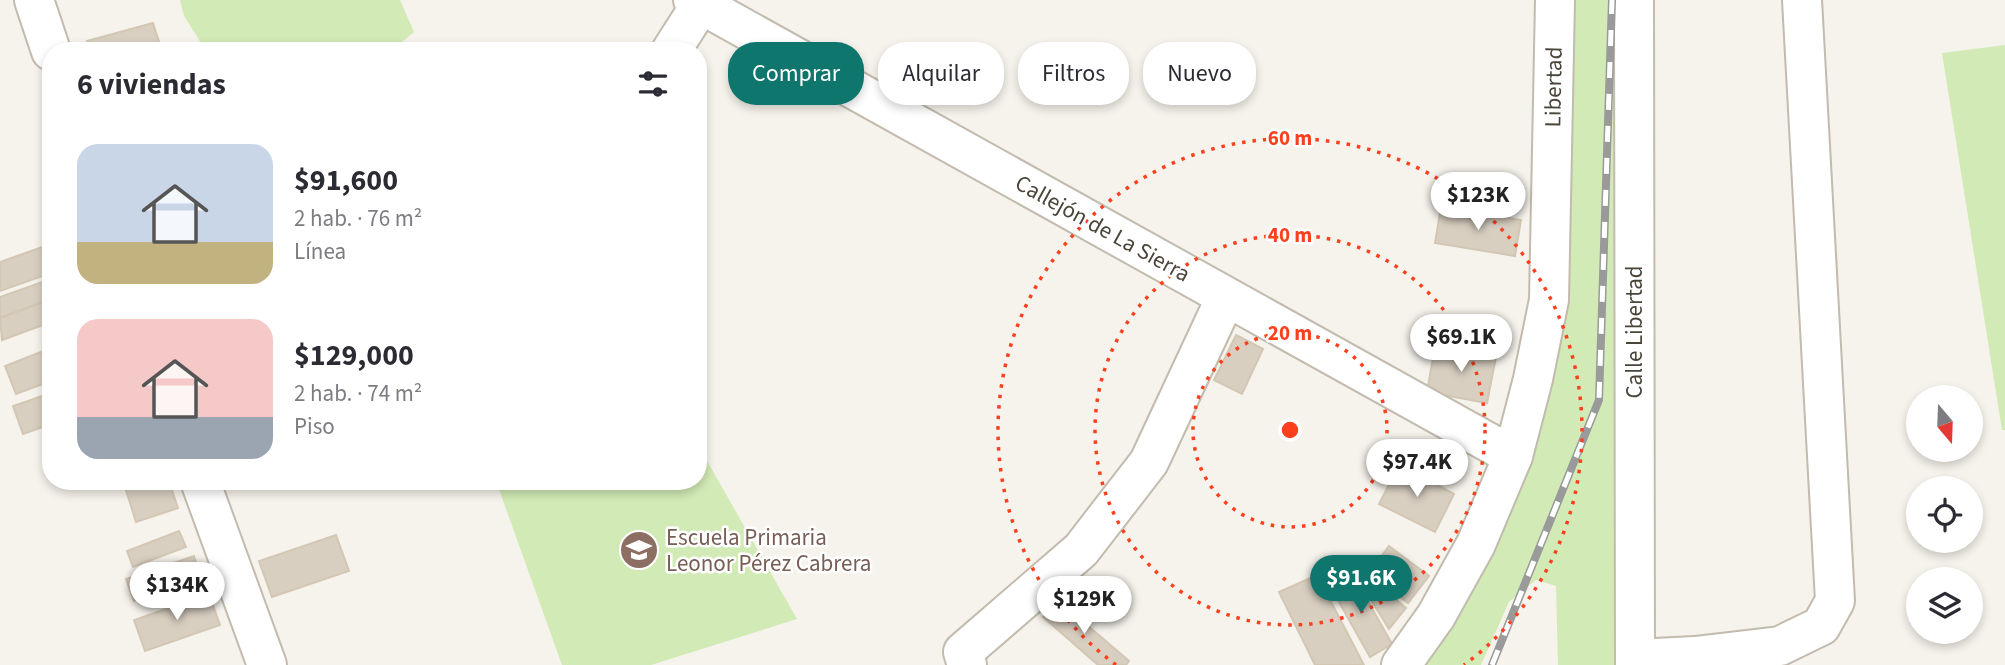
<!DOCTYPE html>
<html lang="es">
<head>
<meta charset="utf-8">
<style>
  :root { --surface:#fff; --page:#f2f2f3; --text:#2b2b33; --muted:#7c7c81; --accent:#0f766e }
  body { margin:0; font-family:"Source Sans 3",sans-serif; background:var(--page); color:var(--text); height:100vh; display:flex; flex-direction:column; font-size:26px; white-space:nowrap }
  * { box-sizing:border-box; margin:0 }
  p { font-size:23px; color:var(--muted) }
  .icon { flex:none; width:38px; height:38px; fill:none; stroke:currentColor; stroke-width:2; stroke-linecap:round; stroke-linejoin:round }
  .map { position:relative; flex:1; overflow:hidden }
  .drawer { position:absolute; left:42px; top:42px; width:665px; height:448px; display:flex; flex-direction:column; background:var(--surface); border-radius:28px; box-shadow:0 4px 10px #0003 }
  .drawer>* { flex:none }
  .hud { position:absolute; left:728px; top:42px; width:665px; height:63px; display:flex; gap:14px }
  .needle { width:46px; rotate:161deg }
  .fabs { position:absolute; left:1906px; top:385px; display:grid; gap:14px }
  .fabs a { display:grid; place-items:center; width:77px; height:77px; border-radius:50%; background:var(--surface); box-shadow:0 4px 10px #0003; font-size:35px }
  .price { position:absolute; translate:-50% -60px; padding:0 16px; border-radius:24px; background:#fff; color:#222; font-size:23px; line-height:46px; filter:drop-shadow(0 2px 4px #0008) }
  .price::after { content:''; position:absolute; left:50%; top:42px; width:21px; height:16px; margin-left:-10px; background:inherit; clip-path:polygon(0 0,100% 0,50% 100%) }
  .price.selected { background:var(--accent); color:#fff }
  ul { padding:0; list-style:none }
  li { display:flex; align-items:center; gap:21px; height:175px; padding:0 35px }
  li span { display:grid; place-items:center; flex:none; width:196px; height:140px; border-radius:21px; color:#555 }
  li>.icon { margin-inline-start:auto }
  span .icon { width:84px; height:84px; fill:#fffc; stroke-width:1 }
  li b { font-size:30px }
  h2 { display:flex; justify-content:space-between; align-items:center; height:84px; padding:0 35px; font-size:30px }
  .pill { padding:0 24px; border-radius:28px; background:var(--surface); box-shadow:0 4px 10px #0003; font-size:24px; line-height:63px }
  .pill.selected { background:var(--accent); color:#fff }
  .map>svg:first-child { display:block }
  .green { fill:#d2eab5 }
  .building { fill:#d8cfc1; stroke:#d3c7b4; stroke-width:2 }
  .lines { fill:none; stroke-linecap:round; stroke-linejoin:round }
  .minor-casing { stroke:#c2bbae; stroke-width:42 }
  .minor { stroke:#fff; stroke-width:38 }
  .rail-casing { stroke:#9a9a9a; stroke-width:8 }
  .rail { stroke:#fff; stroke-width:5; stroke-dasharray:16; stroke-linecap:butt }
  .ring { fill:none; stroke:#fc3f1d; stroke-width:3.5; stroke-dasharray:3.5 7 }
  .labels { text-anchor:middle; stroke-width:5; stroke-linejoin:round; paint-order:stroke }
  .street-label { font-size:23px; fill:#4b4439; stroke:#fff }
  .education-label { font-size:23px; fill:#785e54; stroke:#fff; text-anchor:start }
  .centre { fill:#fc3f1d; stroke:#fff; stroke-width:3.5 }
  .ring-label { font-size:21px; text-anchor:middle; font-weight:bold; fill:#fc3f1d; stroke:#fff; stroke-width:5; stroke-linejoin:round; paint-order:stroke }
</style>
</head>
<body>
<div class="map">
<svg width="2005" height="665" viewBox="0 0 2005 665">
  <rect width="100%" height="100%" fill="#f6f3ec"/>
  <g class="green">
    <polygon points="180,0 400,0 414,32 391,51 206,51 184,16"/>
    <polygon points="1555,0 1634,0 1635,665 1558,665 1556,586 1536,580 1509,602 1481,665 1399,665 1533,379"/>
    <polygon points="2005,45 2005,430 2002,430 1942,53"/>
    <polygon points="698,450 706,459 797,619 651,665 562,665 496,481 698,481"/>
  </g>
  <g class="building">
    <polygon points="153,23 162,51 90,51 87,41"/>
    <polygon points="1441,207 1521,220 1515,256 1435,243"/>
    <polygon points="51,244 51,273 0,291 0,262"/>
    <polygon points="51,279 51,299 0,318 0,297"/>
    <polygon points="51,299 51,322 2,340 0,318"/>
    <polygon points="1236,335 1263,349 1242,394 1214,380"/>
    <polygon points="1435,346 1496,357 1487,403 1427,392"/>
    <polygon points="51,348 51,381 16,394 5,366"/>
    <polygon points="51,393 51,424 23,434 13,406"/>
    <polygon points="1399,465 1454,494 1435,532 1379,504"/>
    <polygon points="133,481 169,481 178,508 136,522 124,484"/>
    <polygon points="179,531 186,547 133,567 127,551"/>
    <polygon points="336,535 349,571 272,597 259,561"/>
    <polygon points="1389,546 1429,576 1408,603 1369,573"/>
    <polygon points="194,556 201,579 134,601 126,579"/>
    <polygon points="1352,573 1392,644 1370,657 1330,586"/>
    <polygon points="1317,575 1364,665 1315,665 1279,592"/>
    <polygon points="1378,585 1406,608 1389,629 1368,595"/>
    <polygon points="209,594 220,625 145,651 134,620"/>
    <polygon points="1058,600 1129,661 1126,665 1098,665 1043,617"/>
  </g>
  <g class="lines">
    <defs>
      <g id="minor">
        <polyline points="34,0 51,51"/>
        <polyline points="693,0 1513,456"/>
        <polyline points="1634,0 1635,665"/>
        <polyline points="671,51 701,4"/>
        <polyline points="200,481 267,665"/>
        <polyline points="1635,659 1695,656 1780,646 1821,626 1835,601 1802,0"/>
        <polyline points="967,665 963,652 1081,550 1149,462 1226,297"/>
        <polyline points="1401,665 1436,616 1476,544 1513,456 1533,379 1549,300 1555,0"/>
      </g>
    </defs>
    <use href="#minor" class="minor-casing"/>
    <use href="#minor" class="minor"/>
    <defs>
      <polyline id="rail" points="1492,665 1599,400 1612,0"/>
    </defs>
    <use href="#rail" class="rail-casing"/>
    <use href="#rail" class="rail"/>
  </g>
  <g class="ring">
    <circle cx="1290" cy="430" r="97"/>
    <circle cx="1290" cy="430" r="195"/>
    <path d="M1116 665A292 292 0 1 1 1464 665"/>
  </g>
  <defs>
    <symbol id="school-disc" viewBox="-11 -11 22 22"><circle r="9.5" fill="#8d6e63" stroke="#fff"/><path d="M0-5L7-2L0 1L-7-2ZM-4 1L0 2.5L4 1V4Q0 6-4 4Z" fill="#fff"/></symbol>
  </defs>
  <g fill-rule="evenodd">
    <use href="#school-disc" x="617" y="528" width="44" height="44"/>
  </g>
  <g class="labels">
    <g class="street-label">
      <text transform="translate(1553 87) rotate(-89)" y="8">Libertad</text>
      <text transform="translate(1103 228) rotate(29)" y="8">Callejón de La Sierra</text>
      <text transform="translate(1634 332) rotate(-90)" y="8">Calle Libertad</text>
    </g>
    <g class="education-label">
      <text x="666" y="545">Escuela Primaria<tspan x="666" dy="26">Leonor Pérez Cabrera</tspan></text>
    </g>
  </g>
  <circle cx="1290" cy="430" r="10" class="centre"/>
  <g class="ring-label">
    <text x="1290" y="145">60 m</text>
    <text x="1290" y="242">40 m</text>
    <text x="1290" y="340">20 m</text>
  </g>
</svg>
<div class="fabs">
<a><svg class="needle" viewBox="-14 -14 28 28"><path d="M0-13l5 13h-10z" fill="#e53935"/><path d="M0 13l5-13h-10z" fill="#7c7c81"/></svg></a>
<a><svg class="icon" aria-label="locate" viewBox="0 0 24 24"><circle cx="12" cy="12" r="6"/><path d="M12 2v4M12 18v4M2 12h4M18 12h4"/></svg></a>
<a><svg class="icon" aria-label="layers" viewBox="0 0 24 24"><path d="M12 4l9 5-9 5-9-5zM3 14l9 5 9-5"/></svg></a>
</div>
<b class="price" style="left:1478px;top:232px">$123K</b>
<b class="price" style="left:1461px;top:374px">$69.1K</b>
<b class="price" style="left:1417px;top:499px">$97.4K</b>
<b class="price selected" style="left:1361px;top:615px">$91.6K</b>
<b class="price" style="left:177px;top:622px">$134K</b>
<b class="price" style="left:1084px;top:636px">$129K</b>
<div class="hud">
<a class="pill selected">Comprar</a>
<a class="pill">Alquilar</a>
<a class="pill">Filtros</a>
<a class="pill">Nuevo</a>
</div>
<section class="drawer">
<h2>6 viviendas<svg class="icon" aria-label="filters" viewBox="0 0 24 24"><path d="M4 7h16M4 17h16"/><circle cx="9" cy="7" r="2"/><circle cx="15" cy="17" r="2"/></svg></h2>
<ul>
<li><span style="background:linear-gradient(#c9d6e8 70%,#c2b280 0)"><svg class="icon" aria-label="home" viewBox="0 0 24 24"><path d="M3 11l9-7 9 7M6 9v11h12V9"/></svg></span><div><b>$91,600</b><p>2 hab. · 76 m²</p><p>Línea</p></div></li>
<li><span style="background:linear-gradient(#f6c9c9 70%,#9aa5b1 0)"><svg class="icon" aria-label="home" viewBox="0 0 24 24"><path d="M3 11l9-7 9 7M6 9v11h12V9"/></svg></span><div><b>$129,000</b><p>2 hab. · 74 m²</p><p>Piso</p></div></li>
</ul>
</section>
</div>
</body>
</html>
